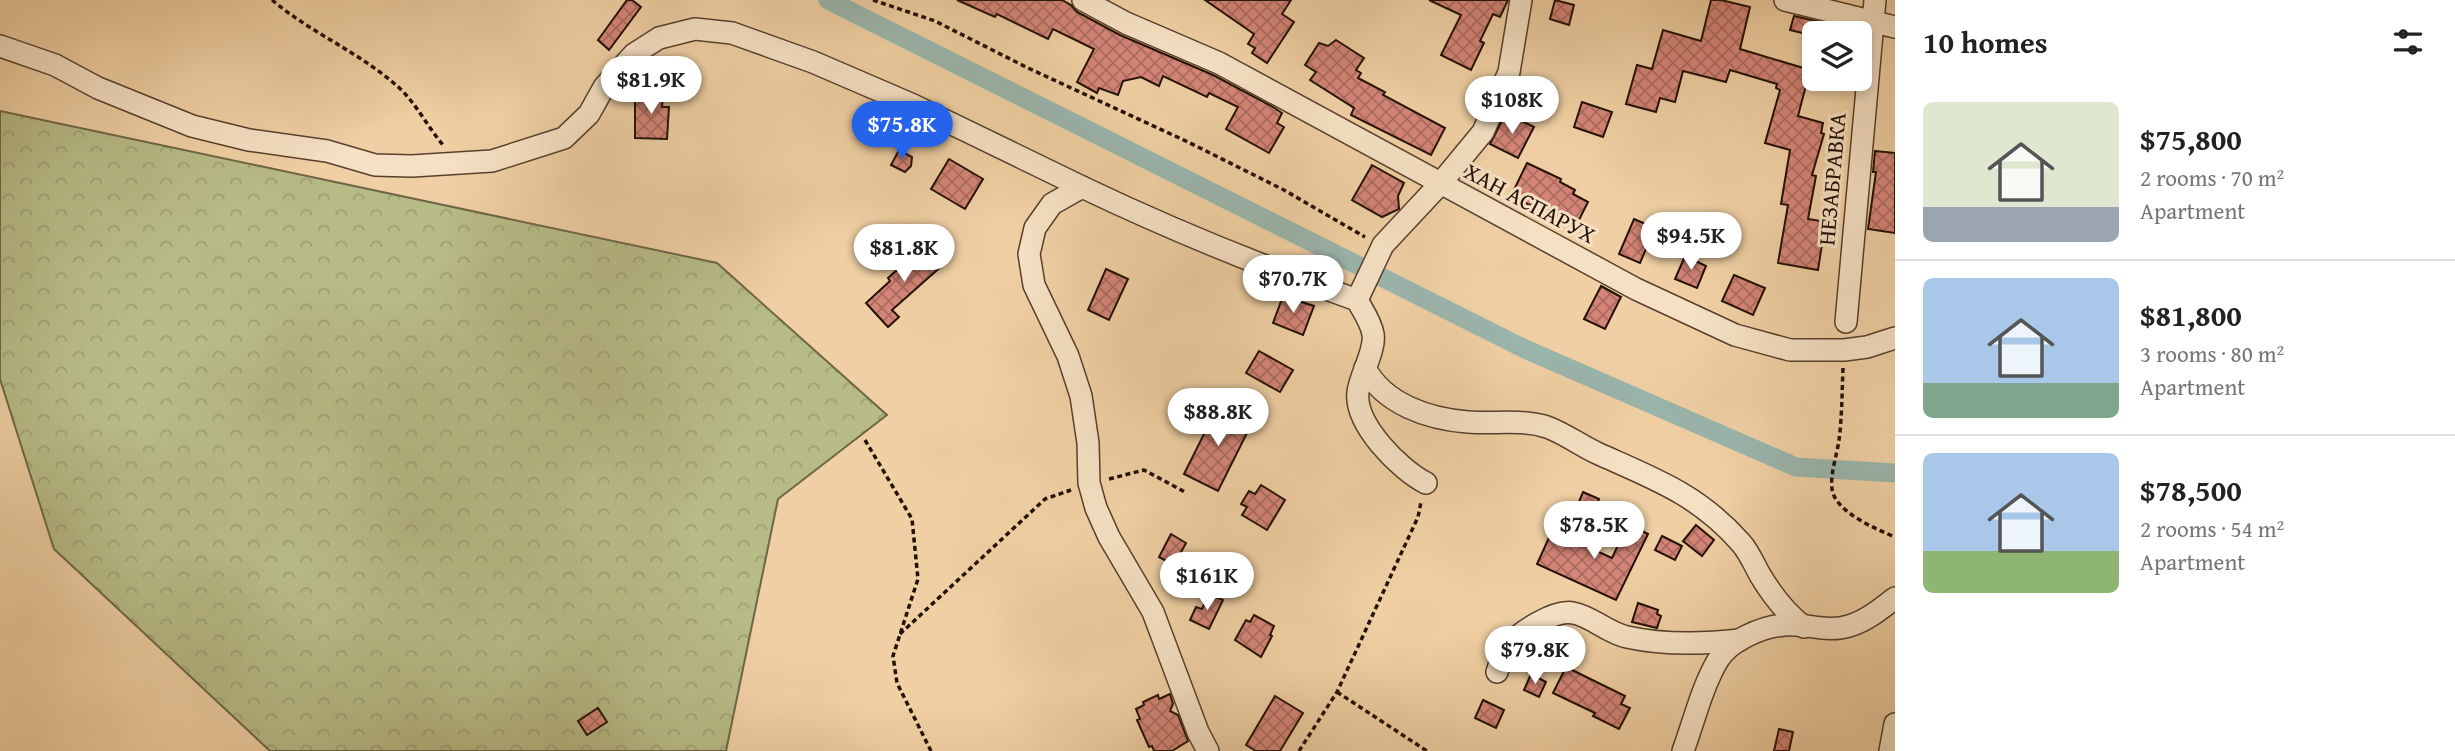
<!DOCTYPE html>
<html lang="en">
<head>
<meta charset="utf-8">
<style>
  :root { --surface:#fff; --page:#f2f2f2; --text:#222; --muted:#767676; --line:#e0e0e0; --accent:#2563eb }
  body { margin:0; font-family:"Gentium Book Plus",serif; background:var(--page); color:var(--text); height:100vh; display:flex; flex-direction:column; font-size:26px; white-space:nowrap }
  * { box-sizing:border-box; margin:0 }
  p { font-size:23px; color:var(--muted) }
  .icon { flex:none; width:38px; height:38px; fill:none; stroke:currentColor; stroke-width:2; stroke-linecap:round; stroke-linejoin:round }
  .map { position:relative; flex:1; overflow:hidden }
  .panel { display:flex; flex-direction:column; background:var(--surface); width:560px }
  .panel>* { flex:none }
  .fabs { position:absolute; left:1802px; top:21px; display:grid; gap:14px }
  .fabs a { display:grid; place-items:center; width:70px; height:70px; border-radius:10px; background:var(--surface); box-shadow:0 4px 10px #0003; font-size:35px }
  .price { position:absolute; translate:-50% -60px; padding:0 16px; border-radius:24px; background:#fff; color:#222; font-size:23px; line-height:46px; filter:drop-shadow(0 2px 4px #0008) }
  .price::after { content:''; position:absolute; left:50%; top:42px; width:21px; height:16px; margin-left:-10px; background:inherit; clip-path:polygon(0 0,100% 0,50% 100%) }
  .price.active { background:var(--accent); color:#fff }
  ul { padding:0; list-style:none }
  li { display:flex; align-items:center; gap:21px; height:175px; padding:0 28px }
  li+li { border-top:2px solid var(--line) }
  li span { display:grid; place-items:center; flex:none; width:196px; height:140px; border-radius:10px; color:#555 }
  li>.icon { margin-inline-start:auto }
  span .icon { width:84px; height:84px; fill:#fffc; stroke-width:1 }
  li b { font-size:30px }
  h2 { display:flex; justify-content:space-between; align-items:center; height:84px; padding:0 28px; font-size:30px }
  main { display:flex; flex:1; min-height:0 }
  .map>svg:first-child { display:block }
  .forest { fill:url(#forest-crowns); stroke:#6e6646; stroke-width:2 }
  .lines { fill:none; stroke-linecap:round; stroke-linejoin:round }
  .canal { stroke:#9ab5ac; stroke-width:19 }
  .building { fill:url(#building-cross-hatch); stroke:#241106; stroke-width:2 }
  .minor-casing { stroke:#57402d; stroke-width:24 }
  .path { stroke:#241106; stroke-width:3.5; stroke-dasharray:5 3.5; stroke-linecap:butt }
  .minor { stroke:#f5e0c3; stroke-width:21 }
  .labels { text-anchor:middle; stroke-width:6; stroke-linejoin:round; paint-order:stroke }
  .street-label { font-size:23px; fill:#241106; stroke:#f5e0c3 }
</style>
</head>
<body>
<main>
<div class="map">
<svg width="1895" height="751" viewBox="0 0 1895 751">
  <defs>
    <pattern id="forest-crowns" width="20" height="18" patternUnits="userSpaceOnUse" patternTransform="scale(1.75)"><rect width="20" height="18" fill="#b7bb86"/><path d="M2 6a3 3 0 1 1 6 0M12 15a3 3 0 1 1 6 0" fill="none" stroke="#9da072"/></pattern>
    <pattern id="building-cross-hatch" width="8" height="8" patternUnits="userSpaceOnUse" patternTransform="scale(1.75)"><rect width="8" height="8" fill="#d48577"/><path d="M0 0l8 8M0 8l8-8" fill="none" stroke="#ac6b60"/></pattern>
  </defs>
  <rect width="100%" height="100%" fill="#efcfa3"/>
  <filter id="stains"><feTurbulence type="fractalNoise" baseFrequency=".00286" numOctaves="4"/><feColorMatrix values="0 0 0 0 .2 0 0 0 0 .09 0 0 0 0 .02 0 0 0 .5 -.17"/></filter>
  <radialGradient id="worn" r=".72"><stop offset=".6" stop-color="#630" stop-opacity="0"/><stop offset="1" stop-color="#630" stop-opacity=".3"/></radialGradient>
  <polygon class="forest" points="0,111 717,263 887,415 778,499 726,751 270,751 54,549 0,379"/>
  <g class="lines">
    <polyline class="canal" points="828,0 1525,349 1796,467 1895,473"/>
  </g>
  <g class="building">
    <polygon points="627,0 632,0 641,7 609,50 598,40"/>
    <polygon points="957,0 1062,0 1071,5 1077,12 1120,35 1213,75 1273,107 1282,113 1277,123 1284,127 1269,153 1226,129 1238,107 1209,93 1207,97 1163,76 1159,86 1141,77 1123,81 1118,95 1099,88 1097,93 1077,82 1094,49 1053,29 1048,39 997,14 995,17"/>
    <polygon points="1205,0 1291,0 1282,14 1294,22 1267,63 1252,53 1255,48 1248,44 1254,34"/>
    <polygon points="1429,0 1508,0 1500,17 1493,14 1480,41 1484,43 1471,70 1441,55 1461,15"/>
    <polygon points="1555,0 1574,5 1569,25 1550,19"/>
    <polygon points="1711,0 1721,0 1750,7 1740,49 1810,70 1798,116 1823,123 1821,133 1824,134 1812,175 1816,176 1808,219 1833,223 1830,245 1822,244 1818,270 1778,263 1788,205 1781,204 1790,150 1765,143 1780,90 1776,88 1777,84 1730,70 1726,82 1683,71 1675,102 1660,98 1656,112 1626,104 1637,65 1652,69 1663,30 1701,41"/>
    <polygon points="1794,16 1820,22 1817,33 1815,36 1790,30"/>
    <polygon points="1336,40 1364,58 1356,70 1361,73 1358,78 1385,92 1383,95 1445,128 1431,155 1351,115 1354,108 1310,80 1316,72 1305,65 1319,43 1328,46"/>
    <polygon points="649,89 663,90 662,107 669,107 667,139 635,138 635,99 637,100 638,92 649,92"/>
    <polygon points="1582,102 1612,112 1603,137 1574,127"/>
    <polygon points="1506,113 1534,127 1518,158 1490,144"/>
    <polygon points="899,150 912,157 911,166 905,172 891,165"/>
    <polygon points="1875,151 1895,153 1895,233 1868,229 1876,172 1873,172"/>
    <polygon points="949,159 983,179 965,209 931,189"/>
    <polygon points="1527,163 1561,179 1560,182 1575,190 1573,194 1588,202 1577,224 1562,216 1557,226 1533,214 1536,208 1511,196"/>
    <polygon points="1372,165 1404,183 1398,196 1399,209 1382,217 1352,200"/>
    <polygon points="1634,219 1655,228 1640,263 1619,254"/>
    <polygon points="926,244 944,264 892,310 899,317 888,327 866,303 890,281 888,278"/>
    <polygon points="1685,256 1706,266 1697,288 1675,279"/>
    <polygon points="1106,269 1128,279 1109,320 1088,310"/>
    <polygon points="1734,275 1765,288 1753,315 1722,301"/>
    <polygon points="1601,286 1621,297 1605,329 1584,319"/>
    <polygon points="1283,296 1314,306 1303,335 1273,323"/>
    <polygon points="1259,351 1293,370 1280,392 1246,373"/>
    <polygon points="1218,406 1252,423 1218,491 1184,474"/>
    <polygon points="1261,485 1285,500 1267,530 1242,515 1247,507 1241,504 1249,491 1255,494"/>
    <polygon points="1583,492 1599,499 1592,515 1576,509"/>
    <polygon points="1628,524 1648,534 1616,600 1537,564 1552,531 1612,558"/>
    <polygon points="1696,525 1714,540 1702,556 1683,541"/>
    <polygon points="1171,534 1186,543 1174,565 1159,557"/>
    <polygon points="1662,536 1682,546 1675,560 1655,550"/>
    <polygon points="1209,594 1223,600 1209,629 1190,620 1196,607 1202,609"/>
    <polygon points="1638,603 1658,610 1657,614 1661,616 1657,628 1632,622"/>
    <polygon points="1254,615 1274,626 1270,635 1272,636 1261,657 1235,640 1246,620 1250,622"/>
    <polygon points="1566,667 1625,696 1621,704 1630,708 1619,729 1593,716 1595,713 1553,693"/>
    <polygon points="1531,674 1546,682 1539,697 1524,690"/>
    <polygon points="1170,694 1173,704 1170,711 1178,715 1188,741 1172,751 1154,751 1152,746 1149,747 1137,720 1140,719 1136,709 1144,705 1143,702 1158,695 1159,699"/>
    <polygon points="1275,696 1303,713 1280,751 1256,751 1246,745"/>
    <polygon points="1483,700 1504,710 1496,728 1475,718"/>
    <polygon points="598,708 607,722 587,735 578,721"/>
    <polygon points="1779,729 1793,732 1789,751 1774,751"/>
  </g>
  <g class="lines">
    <defs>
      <g id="minor">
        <polyline points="1083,0 1126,23 1219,63 1636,289 1735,335 1790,350 1844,350 1867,347 1895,338"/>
        <polyline points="1785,0 1895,27"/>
        <polyline points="0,46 55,65 98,88 192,126 249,140 327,151 375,165 412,166 492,161 564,138 589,114 604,87 634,54 659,38 695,29 732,33 813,62 913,105 1082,187"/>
        <polyline points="1357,300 1383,245 1440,184 1483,132 1509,72 1521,0"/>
        <polyline points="1846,322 1875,0"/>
        <path d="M1365,368C1384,404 1428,419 1468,422C1494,424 1522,419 1547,427C1566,434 1581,446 1599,454C1655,479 1699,495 1741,543C1749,552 1754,564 1760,575C1772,595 1786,613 1804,627"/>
        <path d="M1497,672C1500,664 1502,653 1507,647C1518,633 1555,609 1573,613C1591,616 1608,633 1627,637C1663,645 1704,644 1740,640"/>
        <path d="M1208,751L1198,732L1153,612L1109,537L1096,508L1089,483L1088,443L1081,396L1068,356L1034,285L1029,254L1035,228L1052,204L1082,187C1172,230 1263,267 1357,300C1363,311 1371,322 1373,334C1376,350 1360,375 1358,392C1354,424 1400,470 1426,483"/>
        <path d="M1683,751C1694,721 1702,687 1718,660C1730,640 1762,627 1784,625C1806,623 1827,633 1849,626C1866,621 1881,609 1895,598"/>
        <polyline points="1890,751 1895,724"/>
      </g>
    </defs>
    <use href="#minor" class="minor-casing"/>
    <g class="path">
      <path d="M272,0C311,33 359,52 397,86C415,101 428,128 444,146"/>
      <polyline points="873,0 935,21 1028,68 1188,142 1284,190 1365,237"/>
      <path d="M1843,368C1842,392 1842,417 1839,440C1837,455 1830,474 1832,489C1835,512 1876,529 1895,537"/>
      <polyline points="865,440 912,519 918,579 893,656 897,683 931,751"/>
      <polyline points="1109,479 1144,470 1185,492"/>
      <polyline points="900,634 1045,499 1071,490"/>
      <polyline points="1337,692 1427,751"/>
      <polyline points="1299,751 1337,692 1418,517 1421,502"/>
    </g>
    <use href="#minor" class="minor"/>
  </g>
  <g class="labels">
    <g class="street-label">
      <text transform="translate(1832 179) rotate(-85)" y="8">НЕЗАБРАВКА</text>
      <text transform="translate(1530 203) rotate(28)" y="8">ХАН АСПАРУХ</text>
    </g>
  </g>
  <rect width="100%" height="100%" filter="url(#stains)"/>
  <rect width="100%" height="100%" fill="url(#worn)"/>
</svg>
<div class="fabs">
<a><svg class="icon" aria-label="layers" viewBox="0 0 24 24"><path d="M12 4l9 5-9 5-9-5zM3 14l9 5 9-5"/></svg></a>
</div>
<b class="price" style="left:651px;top:116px">$81.9K</b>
<b class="price" style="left:1512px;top:136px">$108K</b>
<b class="price active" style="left:902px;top:161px">$75.8K</b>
<b class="price" style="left:1691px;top:272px">$94.5K</b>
<b class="price" style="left:904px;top:284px">$81.8K</b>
<b class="price" style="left:1293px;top:315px">$70.7K</b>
<b class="price" style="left:1218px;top:448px">$88.8K</b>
<b class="price" style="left:1594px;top:561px">$78.5K</b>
<b class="price" style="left:1207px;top:612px">$161K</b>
<b class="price" style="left:1535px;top:686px">$79.8K</b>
</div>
<section class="panel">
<h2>10 homes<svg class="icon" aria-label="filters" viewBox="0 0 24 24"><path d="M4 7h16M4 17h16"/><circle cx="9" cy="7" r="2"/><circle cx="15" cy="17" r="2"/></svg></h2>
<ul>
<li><span style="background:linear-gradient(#dfe7d0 75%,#9aa5b1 0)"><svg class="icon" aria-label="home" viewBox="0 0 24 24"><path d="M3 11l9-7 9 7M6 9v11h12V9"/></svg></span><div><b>$75,800</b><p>2 rooms · 70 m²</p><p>Apartment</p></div></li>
<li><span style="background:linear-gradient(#a9c7e8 75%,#7fa58c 0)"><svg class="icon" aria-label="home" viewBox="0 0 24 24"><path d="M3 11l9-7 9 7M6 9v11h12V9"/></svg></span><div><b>$81,800</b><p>3 rooms · 80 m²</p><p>Apartment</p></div></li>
<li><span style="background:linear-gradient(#a9c7e8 70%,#8fb573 0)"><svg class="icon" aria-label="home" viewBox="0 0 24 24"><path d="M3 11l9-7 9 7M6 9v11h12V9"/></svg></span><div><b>$78,500</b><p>2 rooms · 54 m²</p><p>Apartment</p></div></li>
</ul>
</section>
</main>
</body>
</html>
